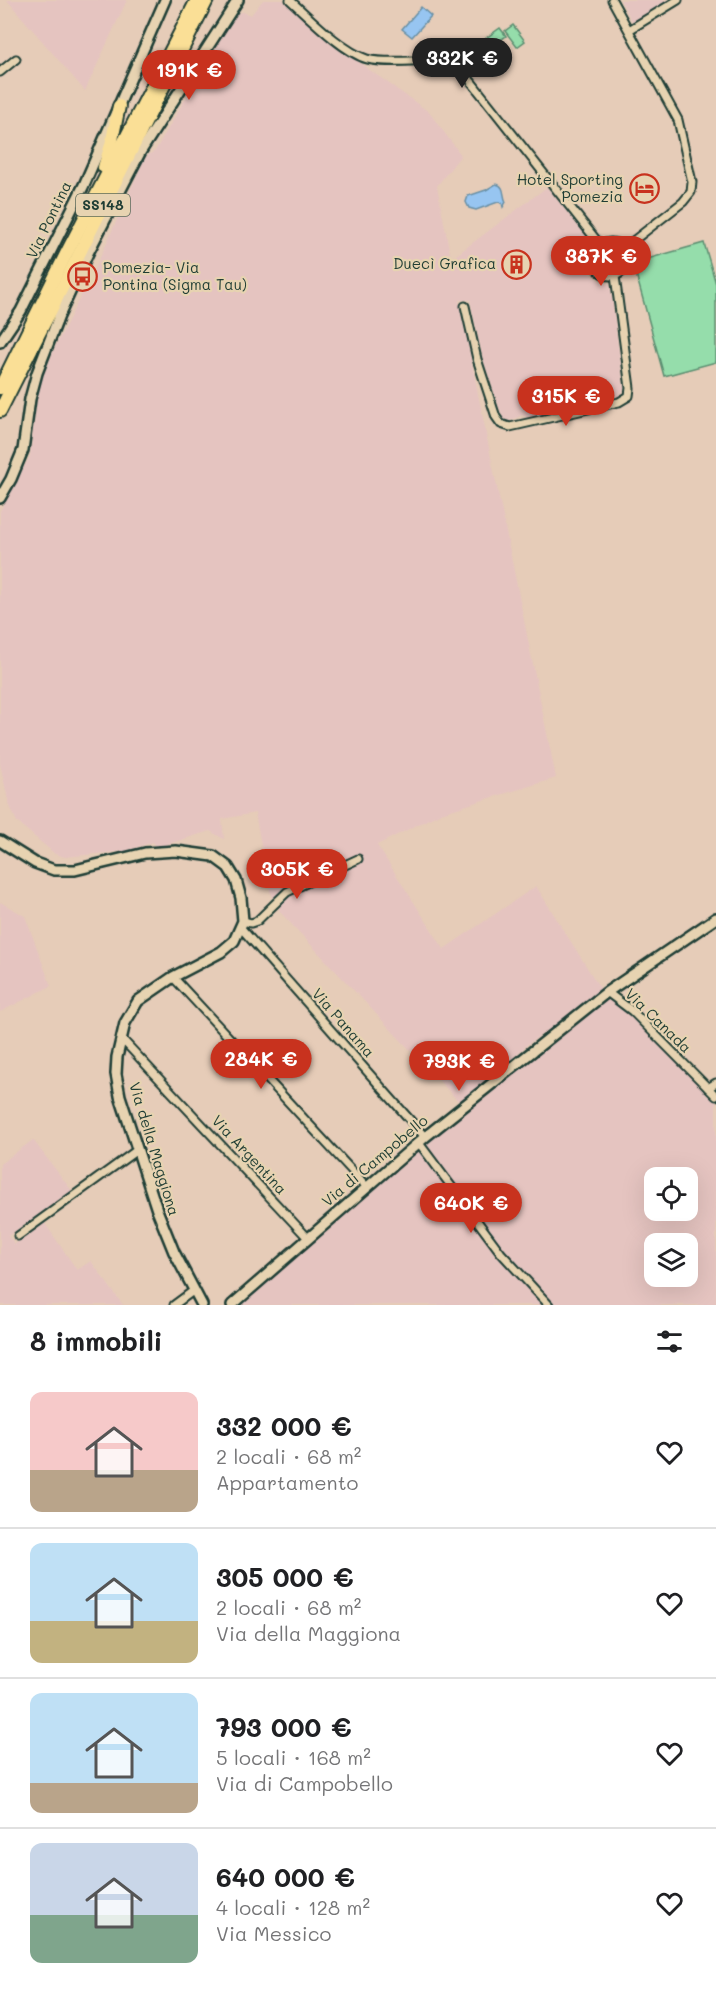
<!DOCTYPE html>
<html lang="it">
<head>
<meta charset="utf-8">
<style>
  :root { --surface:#fff; --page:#f2f2f2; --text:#202124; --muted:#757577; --line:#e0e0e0; --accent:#c8321e }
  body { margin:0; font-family:Mali,sans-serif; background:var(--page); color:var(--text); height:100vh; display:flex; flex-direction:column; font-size:22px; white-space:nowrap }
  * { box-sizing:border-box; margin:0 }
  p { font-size:20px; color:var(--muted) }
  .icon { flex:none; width:33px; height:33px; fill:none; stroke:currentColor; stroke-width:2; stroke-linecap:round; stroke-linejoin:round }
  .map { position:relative; height:1305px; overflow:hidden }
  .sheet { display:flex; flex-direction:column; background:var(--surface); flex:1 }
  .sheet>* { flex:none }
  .tools { position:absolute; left:644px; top:1167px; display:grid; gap:12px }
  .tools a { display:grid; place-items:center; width:54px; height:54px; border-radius:12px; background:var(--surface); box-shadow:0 6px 24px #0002; font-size:30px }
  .price { position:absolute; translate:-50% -51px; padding:0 14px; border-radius:21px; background:var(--accent); color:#fff; font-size:20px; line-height:39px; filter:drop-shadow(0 2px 3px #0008) }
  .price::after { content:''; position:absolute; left:50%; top:36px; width:18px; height:14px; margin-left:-9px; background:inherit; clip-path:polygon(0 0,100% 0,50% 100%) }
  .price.active { background:#222; color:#fff }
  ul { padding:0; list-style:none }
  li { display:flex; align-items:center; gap:18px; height:150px; padding:0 30px }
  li+li { border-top:2px solid var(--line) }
  li span { display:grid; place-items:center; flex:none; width:168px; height:120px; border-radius:12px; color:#555 }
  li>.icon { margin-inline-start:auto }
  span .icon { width:72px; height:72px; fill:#fffc; stroke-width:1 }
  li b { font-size:26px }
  h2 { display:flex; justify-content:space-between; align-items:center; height:72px; padding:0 30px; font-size:26px }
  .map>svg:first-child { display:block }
  .built { fill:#e5c4c0; fill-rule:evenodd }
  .green { fill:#95ddab; stroke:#5a8d70; stroke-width:1.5 }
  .water { fill:#97c5f1; stroke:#678fa5; stroke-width:1.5 }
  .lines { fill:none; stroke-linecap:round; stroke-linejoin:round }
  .minor-casing { stroke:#1f3d34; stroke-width:11 }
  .tertiary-casing { stroke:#1f3d34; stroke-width:14 }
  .trunk-casing { stroke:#1f3d34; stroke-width:16 }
  .minor { stroke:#e7d3b1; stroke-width:7 }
  .tertiary { stroke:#e7d3b1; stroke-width:9 }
  .trunk { stroke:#fadf96; stroke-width:12 }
  .labels { text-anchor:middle; stroke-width:4.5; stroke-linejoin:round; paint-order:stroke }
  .shield { fill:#e7d3b1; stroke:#5b6a5a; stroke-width:1.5 }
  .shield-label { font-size:14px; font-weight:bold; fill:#1f3d34 }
  .poi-label { font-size:15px; fill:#1f3d34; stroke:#e7d3b1; text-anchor:end }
  .street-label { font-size:15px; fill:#1f3d34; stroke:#e7d3b1 }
</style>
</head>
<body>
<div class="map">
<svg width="716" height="1305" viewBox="0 0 716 1305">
  <rect width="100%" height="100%" fill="#e6ccb8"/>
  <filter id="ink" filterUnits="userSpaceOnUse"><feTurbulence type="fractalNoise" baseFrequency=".0167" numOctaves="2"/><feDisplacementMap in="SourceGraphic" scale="12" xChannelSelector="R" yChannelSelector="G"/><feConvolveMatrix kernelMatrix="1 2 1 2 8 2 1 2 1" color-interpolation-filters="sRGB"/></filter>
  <g filter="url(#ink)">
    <g class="built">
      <polygon points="7,0 127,0 85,91"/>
      <polygon points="263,0 283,0 364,66 429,112 461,155 437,186 451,259 547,187 591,242 585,258 590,273 600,281 610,284 624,389 620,396 528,418 522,415 510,421 503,419 483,359 470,300 459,300 556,778 441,813 377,845 444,949 536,886 603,993 528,1044 462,1105 281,913 270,891 255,813 222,819 224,839 210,831 155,848 153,842 126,851 65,857 55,854 17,822 9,804 0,764 0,511 30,456 38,388 55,347 99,260 145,157 155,151 235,13 242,12 251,15"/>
      <polygon points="620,0 670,0 633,23"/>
      <polygon points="0,902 25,916 51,986 0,1012"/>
      <path d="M607,992L615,998L716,1096V1305H232L339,1211ZM654,1178H687V1210H654ZM654,1244H687V1276H654Z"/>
      <polygon points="33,1140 72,1191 8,1236 15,1244 44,1222 77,1270 91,1261 123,1305 0,1305 0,1164"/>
    </g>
    <g class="green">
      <polygon points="513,25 525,41 517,47 505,31"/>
      <polygon points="500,28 506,36 488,49 482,41"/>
      <polygon points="704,243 716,284 716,362 664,376 633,263"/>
      <circle cx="611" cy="259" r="10"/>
    </g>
    <g class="water">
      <polygon points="421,7 431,16 412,37 402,29"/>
      <path d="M496,184C506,186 502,195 506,202L503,207L502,203L498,202L476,210L469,208L466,202L468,196L486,190Z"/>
    </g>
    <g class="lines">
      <defs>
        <g id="minor">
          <path d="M290,0C309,17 343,52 367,59C391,66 442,55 458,65L601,246"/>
          <polyline points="612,0 678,120 692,182 691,192 683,202 624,248"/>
          <polyline points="629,30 678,0"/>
          <polyline points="0,72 16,59"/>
          <circle cx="611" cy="259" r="17"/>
          <polyline points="465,306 477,359 496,417 501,424 510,427 619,402 629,396 630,388 615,276"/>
          <polyline points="243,921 251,923 257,921 287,892 358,859"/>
          <polyline points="241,928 425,1137"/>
          <polyline points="173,977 367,1187"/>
          <polyline points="607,992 632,1011 716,1096"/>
          <polyline points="121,1038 308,1238"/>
          <polyline points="708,1088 716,1083"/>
          <polyline points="419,1143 501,1253 549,1305"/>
          <polyline points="18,1236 137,1150"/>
          <polyline points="174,1305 193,1291"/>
        </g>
        <g id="tertiary">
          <polyline points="0,342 21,311 84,185 165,0"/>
          <polyline points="0,498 11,479 23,450 30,399 37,373 59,316 88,253 141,151 238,0"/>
          <polyline points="0,841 35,863 54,870 75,870 145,853 176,851 213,856 228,867 236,880 241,898 243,921 234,941 221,952 173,977 138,1001 125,1023 117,1057 116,1074 120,1096 157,1210 174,1252 202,1305"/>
          <polyline points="232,1305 425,1137 607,992 716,918"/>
        </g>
        <g id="trunk">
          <polyline points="104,167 111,145 119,106"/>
          <polyline points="0,388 66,254 197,0"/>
          <polyline points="0,411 207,0"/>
        </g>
      </defs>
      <use href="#minor" class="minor-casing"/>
      <use href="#tertiary" class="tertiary-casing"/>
      <use href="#trunk" class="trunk-casing"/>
      <use href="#minor" class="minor"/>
      <use href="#tertiary" class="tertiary"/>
      <use href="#trunk" class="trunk"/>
    </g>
  </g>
  <defs>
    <symbol id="hotel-ring" viewBox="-11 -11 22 22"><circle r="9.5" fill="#e7d3b1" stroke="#c8321e" stroke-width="1.5"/><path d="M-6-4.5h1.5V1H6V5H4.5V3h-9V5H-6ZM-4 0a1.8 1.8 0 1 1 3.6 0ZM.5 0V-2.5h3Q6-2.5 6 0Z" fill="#c8321e"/></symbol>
    <symbol id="building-ring" viewBox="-11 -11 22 22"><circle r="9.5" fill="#e7d3b1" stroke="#c8321e" stroke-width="1.5"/><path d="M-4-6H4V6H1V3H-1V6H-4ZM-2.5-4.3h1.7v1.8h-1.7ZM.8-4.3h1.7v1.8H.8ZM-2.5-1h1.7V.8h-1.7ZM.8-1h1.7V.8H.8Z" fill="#c8321e"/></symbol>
    <symbol id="bus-ring" viewBox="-11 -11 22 22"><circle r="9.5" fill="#e7d3b1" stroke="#c8321e" stroke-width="1.5"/><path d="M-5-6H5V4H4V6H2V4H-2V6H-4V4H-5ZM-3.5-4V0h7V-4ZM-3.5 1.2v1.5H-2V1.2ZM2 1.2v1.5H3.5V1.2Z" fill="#c8321e"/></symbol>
  </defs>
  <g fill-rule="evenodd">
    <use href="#hotel-ring" x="628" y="172" width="33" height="33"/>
    <use href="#building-ring" x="500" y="248" width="33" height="33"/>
    <use href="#bus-ring" x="66" y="260" width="33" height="33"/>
  </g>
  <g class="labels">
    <rect class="shield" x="76" y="194" width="54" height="22" rx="4.5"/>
    <g class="shield-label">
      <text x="103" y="210">SS148</text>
    </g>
    <g class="poi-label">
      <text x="623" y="185">Hotel Sporting<tspan x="623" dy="17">Pomezia</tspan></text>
      <text x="496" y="269">Duecì Grafica</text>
      <text x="103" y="273" text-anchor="start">Pomezia- Via<tspan x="103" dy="17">Pontina (Sigma Tau)</tspan></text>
    </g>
    <g class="street-label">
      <text transform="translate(49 220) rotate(-64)" y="5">Via Pontina</text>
      <text transform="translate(658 1021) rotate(44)" y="5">Via Canada</text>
      <text transform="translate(343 1023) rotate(49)" y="5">Via Panama</text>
      <text transform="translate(154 1149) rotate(73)" y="5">Via della Maggiona</text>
      <text transform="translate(249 1155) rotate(47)" y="5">Via Argentina</text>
      <text transform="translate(375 1161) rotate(-40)" y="5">Via di Campobello</text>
    </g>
  </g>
</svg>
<div class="tools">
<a><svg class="icon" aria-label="locate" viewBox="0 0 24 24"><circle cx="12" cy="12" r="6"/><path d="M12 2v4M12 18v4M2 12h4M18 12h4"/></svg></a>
<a><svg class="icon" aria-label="layers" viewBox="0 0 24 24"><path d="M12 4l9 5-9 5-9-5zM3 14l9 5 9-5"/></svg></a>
</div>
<b class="price active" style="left:462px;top:89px">332K €</b>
<b class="price" style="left:189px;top:101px">191K €</b>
<b class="price" style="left:601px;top:287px">387K €</b>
<b class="price" style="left:566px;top:427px">315K €</b>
<b class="price" style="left:297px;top:900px">305K €</b>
<b class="price" style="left:261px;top:1090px">284K €</b>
<b class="price" style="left:459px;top:1092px">793K €</b>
<b class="price" style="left:471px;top:1234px">640K €</b>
</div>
<section class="sheet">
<h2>8 immobili<svg class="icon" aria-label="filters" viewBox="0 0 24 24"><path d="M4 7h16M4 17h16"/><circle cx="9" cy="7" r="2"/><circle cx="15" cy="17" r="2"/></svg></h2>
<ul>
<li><span style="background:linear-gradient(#f6c9c9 65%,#b9a48a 0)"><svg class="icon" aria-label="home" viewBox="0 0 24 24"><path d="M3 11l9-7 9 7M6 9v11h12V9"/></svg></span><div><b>332 000 €</b><p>2 locali · 68 m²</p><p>Appartamento</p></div><svg class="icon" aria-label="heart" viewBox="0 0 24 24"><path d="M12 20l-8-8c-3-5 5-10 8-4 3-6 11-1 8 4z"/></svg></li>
<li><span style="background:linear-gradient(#bfe0f5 65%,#c2b280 0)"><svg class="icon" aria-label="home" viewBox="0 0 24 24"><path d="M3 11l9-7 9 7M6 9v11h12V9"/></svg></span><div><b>305 000 €</b><p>2 locali · 68 m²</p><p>Via della Maggiona</p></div><svg class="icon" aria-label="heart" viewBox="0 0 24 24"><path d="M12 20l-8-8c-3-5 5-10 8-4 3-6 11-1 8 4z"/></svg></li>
<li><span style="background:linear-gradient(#bfe0f5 75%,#b9a48a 0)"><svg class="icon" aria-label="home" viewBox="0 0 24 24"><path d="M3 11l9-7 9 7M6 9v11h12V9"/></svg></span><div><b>793 000 €</b><p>5 locali · 168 m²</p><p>Via di Campobello</p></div><svg class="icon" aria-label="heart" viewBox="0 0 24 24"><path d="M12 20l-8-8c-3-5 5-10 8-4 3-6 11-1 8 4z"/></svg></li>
<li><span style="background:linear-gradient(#c9d6e8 60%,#7fa58c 0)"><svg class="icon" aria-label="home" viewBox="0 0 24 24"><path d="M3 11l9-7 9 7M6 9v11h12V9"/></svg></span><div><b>640 000 €</b><p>4 locali · 128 m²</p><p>Via Messico</p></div><svg class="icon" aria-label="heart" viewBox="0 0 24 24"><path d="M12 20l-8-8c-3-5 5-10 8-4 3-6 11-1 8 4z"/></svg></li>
</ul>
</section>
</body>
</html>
